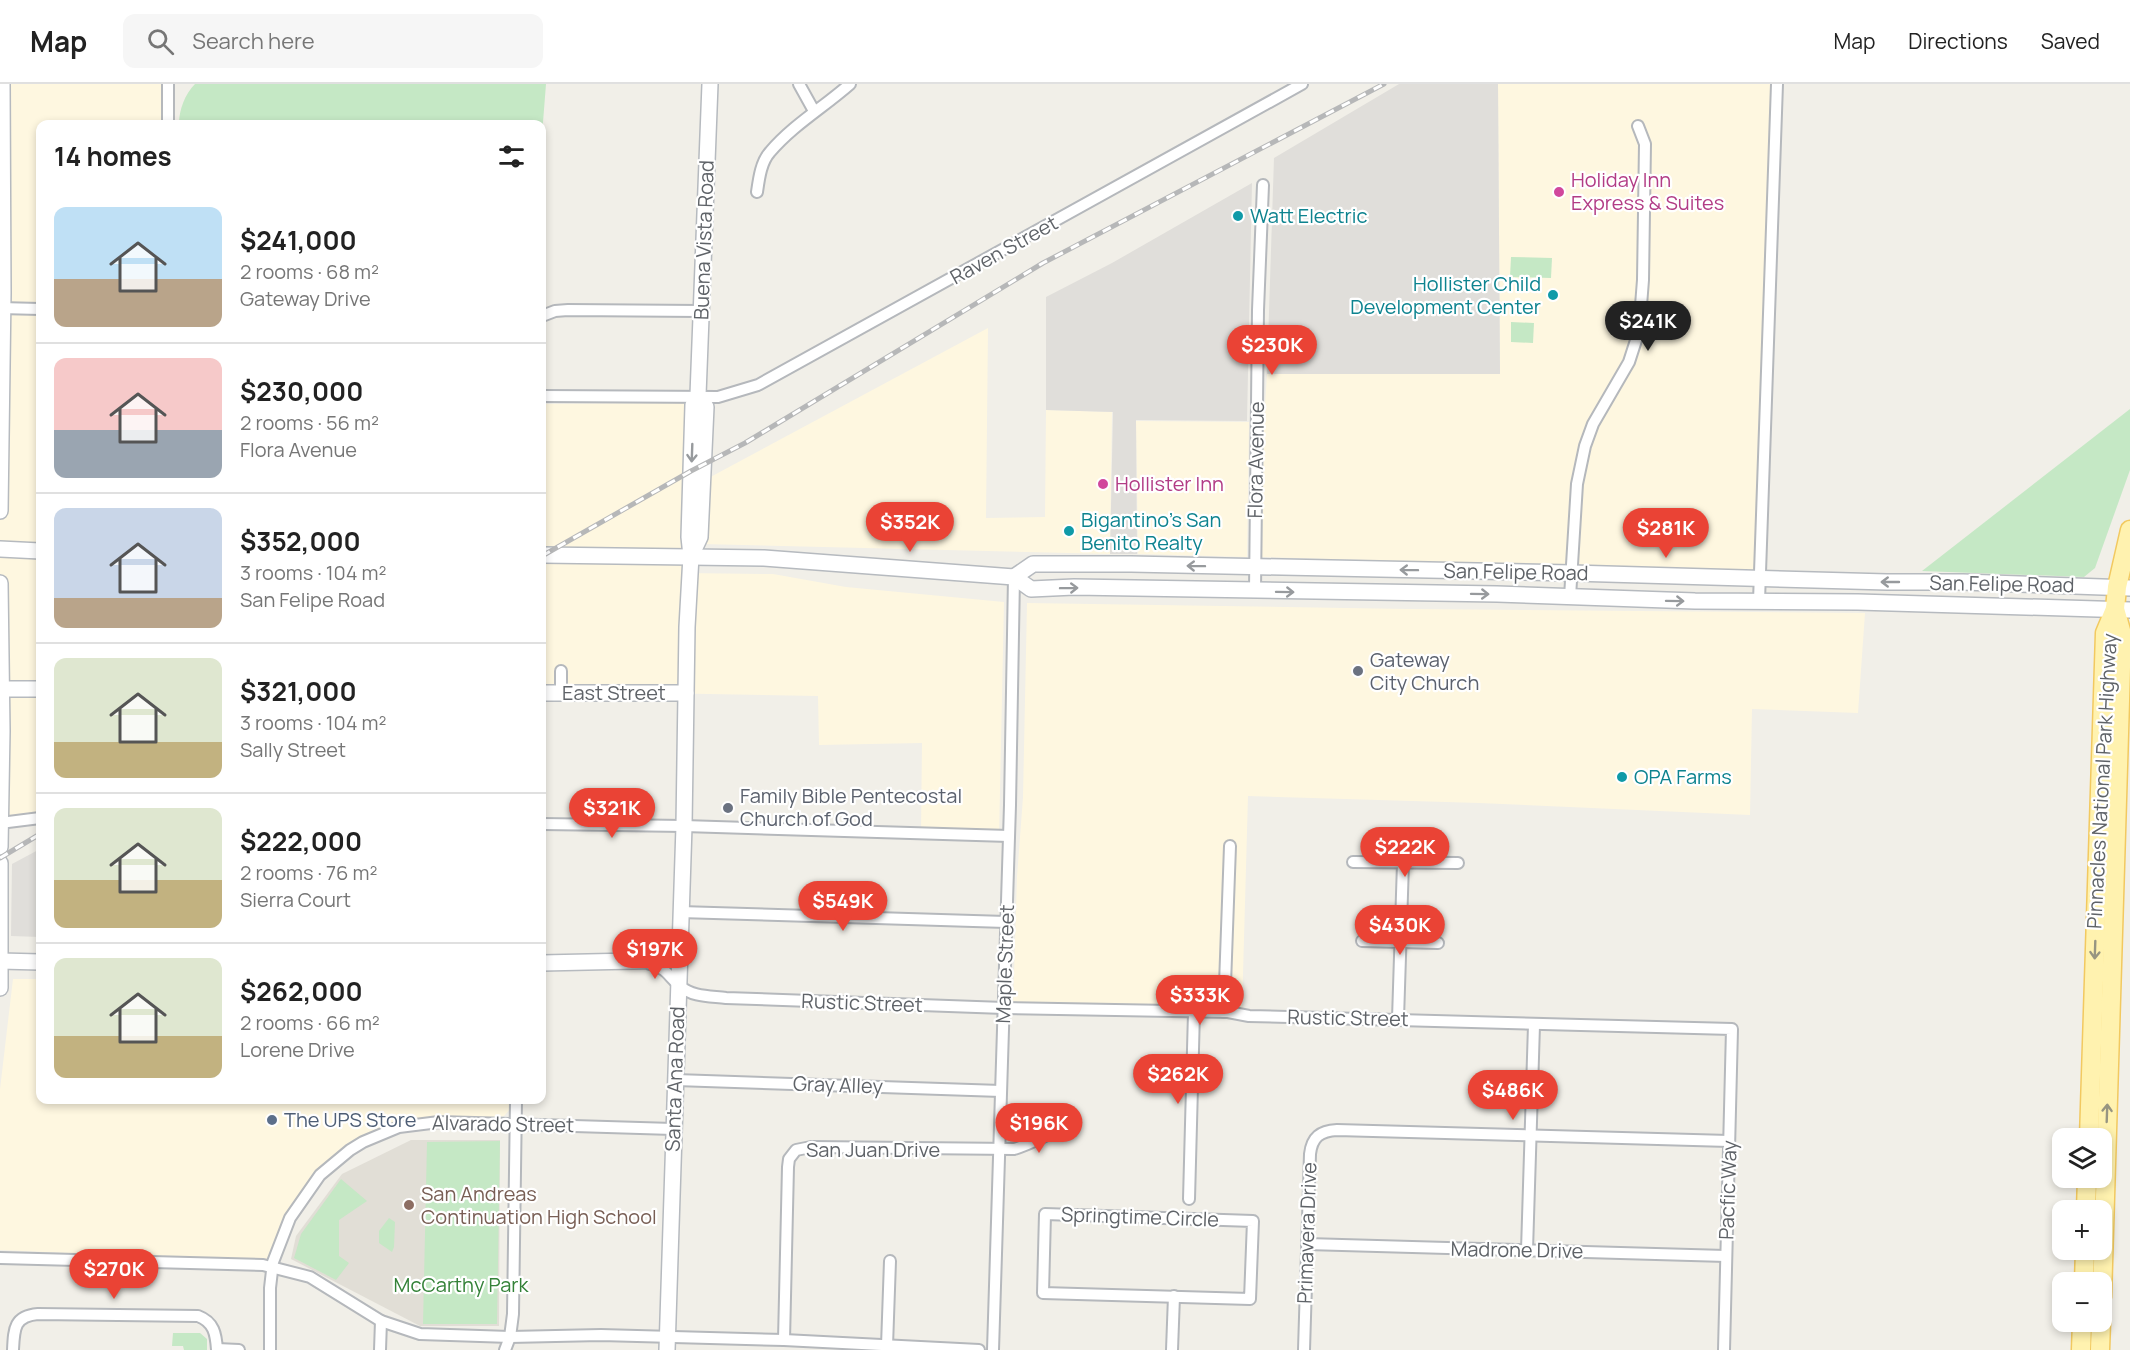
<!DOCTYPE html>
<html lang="en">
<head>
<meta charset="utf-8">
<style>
  :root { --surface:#fff; --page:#f6f6f6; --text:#222; --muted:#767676; --line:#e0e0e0; --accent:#ea4335 }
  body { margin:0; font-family:Manrope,sans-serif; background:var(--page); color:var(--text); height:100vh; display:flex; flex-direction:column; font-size:22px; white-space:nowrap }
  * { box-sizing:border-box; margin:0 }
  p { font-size:20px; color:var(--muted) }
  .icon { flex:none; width:33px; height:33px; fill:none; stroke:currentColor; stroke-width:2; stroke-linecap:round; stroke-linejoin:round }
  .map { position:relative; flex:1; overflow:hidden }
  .sheet { position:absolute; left:36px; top:36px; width:510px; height:984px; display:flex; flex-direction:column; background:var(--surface); border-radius:12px; box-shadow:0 3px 9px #0003 }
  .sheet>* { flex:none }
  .tools { position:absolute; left:2052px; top:1044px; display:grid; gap:12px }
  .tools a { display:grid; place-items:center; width:60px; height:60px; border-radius:12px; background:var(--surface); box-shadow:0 3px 9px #0003; font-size:30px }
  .price { position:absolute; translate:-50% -51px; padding:0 14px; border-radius:21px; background:var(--accent); color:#fff; font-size:20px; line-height:39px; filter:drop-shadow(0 2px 3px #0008) }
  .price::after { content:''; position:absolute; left:50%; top:36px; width:18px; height:14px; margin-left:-9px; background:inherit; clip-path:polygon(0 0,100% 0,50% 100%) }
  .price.current { background:#222; color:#fff }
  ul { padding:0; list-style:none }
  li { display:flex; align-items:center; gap:18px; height:150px; padding:0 18px }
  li+li { border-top:2px solid var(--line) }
  li span { display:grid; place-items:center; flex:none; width:168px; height:120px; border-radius:12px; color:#555 }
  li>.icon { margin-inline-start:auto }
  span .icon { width:72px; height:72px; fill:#fffc; stroke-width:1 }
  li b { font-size:26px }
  h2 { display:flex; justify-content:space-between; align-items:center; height:72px; padding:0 18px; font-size:26px }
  header { display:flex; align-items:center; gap:36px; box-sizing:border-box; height:84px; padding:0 30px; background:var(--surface); border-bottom:2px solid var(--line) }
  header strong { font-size:28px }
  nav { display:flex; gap:33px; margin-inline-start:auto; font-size:21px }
  .search { width:420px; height:54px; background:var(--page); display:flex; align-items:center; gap:15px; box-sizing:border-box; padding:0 21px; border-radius:12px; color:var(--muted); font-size:22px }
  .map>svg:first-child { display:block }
  .commercial { fill:#fef7e0 }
  .industrial { fill:#e0deda }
  .education { fill:#e1ded6 }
  .green { fill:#c5e8c5 }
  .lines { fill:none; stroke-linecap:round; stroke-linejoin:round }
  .street-casing { stroke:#b5b8bc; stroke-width:14 }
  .secondary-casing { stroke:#b6babf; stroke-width:18 }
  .primary-casing { stroke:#f2c960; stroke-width:21 }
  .street { stroke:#fff; stroke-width:10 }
  .secondary { stroke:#fff; stroke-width:15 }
  .primary { stroke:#fff2af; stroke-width:18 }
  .rail-casing { stroke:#b6b7b8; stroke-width:5 }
  .rail { stroke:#fff; stroke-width:3; stroke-dasharray:9; stroke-linecap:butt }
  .oneway { stroke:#979a9d }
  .oneway2 { stroke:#979581 }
  .hotel-dot { fill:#d1479c; stroke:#fff; stroke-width:2 }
  .culture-dot { fill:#0f9aa8; stroke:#fff; stroke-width:2 }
  .worship-dot { fill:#6b7280; stroke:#fff; stroke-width:2 }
  .service-dot { fill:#5c6f8a; stroke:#fff; stroke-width:2 }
  .education-dot { fill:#8d6e63; stroke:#fff; stroke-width:2 }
  .labels { text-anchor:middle; stroke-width:4.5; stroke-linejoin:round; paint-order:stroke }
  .hotel-label { font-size:20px; fill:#b23c85; stroke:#fff; text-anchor:start }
  .culture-label { font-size:20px; fill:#0d838f; stroke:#fff; text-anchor:start }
  .street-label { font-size:20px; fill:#5f6368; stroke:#fff }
  .worship-label { font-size:20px; fill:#5b616d; stroke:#fff; text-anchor:start }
  .service-label { font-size:20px; fill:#4e5e75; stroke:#fff; text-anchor:start }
  .education-label { font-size:20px; fill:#785e54; stroke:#fff; text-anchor:start }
  .park-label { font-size:20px; fill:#348238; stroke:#fff }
</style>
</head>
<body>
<header>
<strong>Map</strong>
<div class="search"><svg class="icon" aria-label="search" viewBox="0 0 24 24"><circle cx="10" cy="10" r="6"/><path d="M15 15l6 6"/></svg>Search here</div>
<nav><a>Map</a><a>Directions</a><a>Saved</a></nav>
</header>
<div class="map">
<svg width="2130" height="1266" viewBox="0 0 2130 1266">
  <rect width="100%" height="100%" fill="#f1efe8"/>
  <g class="commercial">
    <polygon points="0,0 168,0 168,40 40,40 40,726 26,731 0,732"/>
    <polygon points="1498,0 1777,0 1757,487 1262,473 1264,338 1267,290 1500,290"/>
    <polygon points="988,244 986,434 1045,433 1046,326 1112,328 1110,470 701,460 703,397"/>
    <polygon points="691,319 683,489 773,490 846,503 1004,518 999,754 921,750 922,659 819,661 818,612 542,607 542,320"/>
    <polygon points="1136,337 1249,338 1247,473 1138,470"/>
    <polygon points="1027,519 1408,525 1865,529 1858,629 1752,625 1750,731 1479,719 1248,712 1242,926 1013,923 1017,793 1023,713"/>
    <polygon points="13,895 40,895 40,1016 512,1016 512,1023 504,1032 386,1047 317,1090 273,1178 0,1166 0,1005"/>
  </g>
  <g class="industrial">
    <polygon points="1399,0 1498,0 1500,290 1267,290 1274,74"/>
    <polygon points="1252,99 1247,337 1136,336 1137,470 1110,470 1113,328 1046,326 1046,213 1112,179"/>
    <polygon points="40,765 40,853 11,852 12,780"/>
  </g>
  <polygon class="education" points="411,1056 500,1056 499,1242 420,1242 291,1175 296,1152 342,1090"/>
  <g class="green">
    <path d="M195,0H546L542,51V40H179C179,26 185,10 195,0Z"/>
    <polygon points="1511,173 1552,174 1551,194 1510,193"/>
    <polygon points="1511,238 1534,239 1533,259 1511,258"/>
    <polygon points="2130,325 2130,386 2095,484 2084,493 1922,487"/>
    <polygon points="500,1057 497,1240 423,1240 427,1058"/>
    <polygon points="341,1095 367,1117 339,1136 339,1172 349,1179 336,1196 294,1174 301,1150"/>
    <polygon points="389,1134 395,1138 394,1163 392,1168 379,1159 379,1147"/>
    <polygon points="173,1249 200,1249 207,1255 207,1266 184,1266 183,1262 172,1262"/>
  </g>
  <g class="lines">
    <defs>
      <g id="street">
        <polyline points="799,0 814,27"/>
        <polyline points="168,40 168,0"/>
        <path d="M757,108C759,94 761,78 770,68C793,41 824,23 850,0"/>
        <polyline points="0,224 40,225"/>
        <polyline points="542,232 555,227 568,226 701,227"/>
        <polyline points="542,312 718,313 758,301 1302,0"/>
        <polyline points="1255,507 1258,226 1263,101"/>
        <polyline points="1570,513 1577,400 1585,362 1593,340 1629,278 1639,247 1643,196 1645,60 1638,42"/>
        <polyline points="1759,517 1777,0"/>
        <polyline points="561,610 561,587"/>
        <polyline points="0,739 40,734"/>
        <polyline points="542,740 684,742 1009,752"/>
        <polyline points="1353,778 1458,779"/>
        <polyline points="680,828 1006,838"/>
        <polyline points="1362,857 1438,859"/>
        <path d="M650,880C668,885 667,891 680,902C692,913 710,912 726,914L1004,924L1228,928L1249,932L1732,945L1724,1266"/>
        <polyline points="1224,928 1230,762"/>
        <polyline points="1398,935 1403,779"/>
        <polyline points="676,996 1001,1007"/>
        <polyline points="1189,1115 1194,928"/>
        <polygon points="1045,1130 1253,1137 1250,1215 1043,1209"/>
        <polyline points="1307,1160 1726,1172"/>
        <polyline points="1527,1166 1534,941"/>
        <polyline points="0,1174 263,1181 310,1193 381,1237 420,1250 510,1253 601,1251 784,1256 979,1266"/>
        <path d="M784,1256L788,1083L789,1075L796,1066L811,1063L1014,1065C1035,1059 1053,1046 1074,1040"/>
        <polyline points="887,1262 890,1177"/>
        <polyline points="217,1265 239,1266"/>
        <path d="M13,1266C14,1245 14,1232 38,1230L198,1232C214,1238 216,1250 217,1266"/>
        <polyline points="270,1266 270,1204 273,1178 290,1134 320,1091 350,1066 363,1058 399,1043 439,1038 673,1045"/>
        <polyline points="380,1266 381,1237"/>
        <polyline points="505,1266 510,1253 513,1230 516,1016"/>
        <polyline points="993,1266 1010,721 1014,493"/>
        <polyline points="1172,1266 1174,1212"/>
        <path d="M1304,1266L1310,1070C1312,1053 1320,1047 1337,1046L1729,1057"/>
      </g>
      <g id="secondary">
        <polyline points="698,311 706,323 700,453 691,472 689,453 693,321 698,311 710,0"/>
        <polyline points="0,427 3,209 2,0"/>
        <polyline points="0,465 40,467"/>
        <polyline points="542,471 764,474 1014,493 1031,505 1074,503 1497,510 1695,517 1858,518 2130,526"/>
        <polyline points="1014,493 1033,480 1131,480 1572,489 1887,498 1963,498 2130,504"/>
        <polyline points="0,499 2,647 0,763"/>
        <polyline points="0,605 40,605"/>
        <polyline points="542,609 686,609"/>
        <polyline points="0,779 0,904"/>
        <polyline points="0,877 40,878"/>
        <polyline points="542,879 679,876"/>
        <polyline points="667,1266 684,742 687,543 691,472"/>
      </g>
      <g id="primary">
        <polyline points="2089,1054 2105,549 2115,525"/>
        <polyline points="2086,1126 2087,1094"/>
        <polyline points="2084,1198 2085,1166"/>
        <polyline points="2102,1213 2122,550 2115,525 2117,503 2130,446"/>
        <polyline points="2081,1266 2082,1238"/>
        <polyline points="2100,1266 2101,1238"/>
      </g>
    </defs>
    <use href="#street" class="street-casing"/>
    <use href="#secondary" class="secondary-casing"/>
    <use href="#primary" class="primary-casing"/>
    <use href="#street" class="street"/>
    <use href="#secondary" class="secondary"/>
    <use href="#primary" class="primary"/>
    <defs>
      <g id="rail">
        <polyline points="542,472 691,387 745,359 1043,179 1384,0"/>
        <polyline points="0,774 40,750"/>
      </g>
    </defs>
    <use href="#rail" class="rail-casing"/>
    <use href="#rail" class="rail"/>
  </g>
  <defs><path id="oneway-shaft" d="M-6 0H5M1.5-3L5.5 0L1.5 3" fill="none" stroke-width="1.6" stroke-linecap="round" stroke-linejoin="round" transform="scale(1.5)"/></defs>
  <g class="oneway">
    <use href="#oneway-shaft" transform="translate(692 369) rotate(92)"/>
    <use href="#oneway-shaft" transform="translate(1196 482) rotate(-179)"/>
    <use href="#oneway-shaft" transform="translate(1409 486) rotate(-179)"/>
    <use href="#oneway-shaft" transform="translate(1890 498) rotate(-180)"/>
    <use href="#oneway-shaft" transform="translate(1069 504) rotate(-1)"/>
    <use href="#oneway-shaft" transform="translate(1285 508) rotate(1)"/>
    <use href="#oneway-shaft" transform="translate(1480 510) rotate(1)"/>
    <use href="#oneway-shaft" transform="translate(1675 517) rotate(1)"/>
  </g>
  <g class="oneway2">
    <use href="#oneway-shaft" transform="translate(2095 866) rotate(92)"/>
    <use href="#oneway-shaft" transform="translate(2107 1029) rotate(-88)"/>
  </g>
  <g class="hotel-dot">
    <circle cx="1559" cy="108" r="6"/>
    <circle cx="1103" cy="400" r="6"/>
  </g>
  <g class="culture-dot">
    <circle cx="1238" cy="132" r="6"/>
    <circle cx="1553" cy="211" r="6"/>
    <circle cx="1069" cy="447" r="6"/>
    <circle cx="1622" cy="693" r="6"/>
  </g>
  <g class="worship-dot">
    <circle cx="1358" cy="587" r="6"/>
    <circle cx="728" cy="724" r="6"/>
  </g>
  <circle class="service-dot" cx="272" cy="1036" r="6"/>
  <circle class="education-dot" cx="409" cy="1121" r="6"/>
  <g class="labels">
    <g class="hotel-label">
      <text x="1571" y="103">Holiday Inn<tspan x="1571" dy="23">Express &amp; Suites</tspan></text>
      <text x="1115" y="407">Hollister Inn</text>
    </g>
    <g class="culture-label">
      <text x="1250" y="139">Watt Electric</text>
      <text x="1541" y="207" text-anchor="end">Hollister Child<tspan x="1541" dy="23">Development Center</tspan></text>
      <text x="1081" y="443">Bigantino's San<tspan x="1081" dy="23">Benito Realty</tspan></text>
      <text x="1634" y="700">OPA Farms</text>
    </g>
    <g class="street-label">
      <text transform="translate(704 156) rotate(-88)" y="7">Buena Vista Road</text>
      <text transform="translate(1004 166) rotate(-29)" y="7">Raven Street</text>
      <text transform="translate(1256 376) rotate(-89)" y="7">Flora Avenue</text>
      <text transform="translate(1516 488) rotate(1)" y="7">San Felipe Road</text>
      <text transform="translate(2002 500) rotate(1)" y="7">San Felipe Road</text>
      <text x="614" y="616">East Street</text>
      <text transform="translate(2102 697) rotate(-87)" y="7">Pinnacles National Park Highway</text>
      <text transform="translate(1005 880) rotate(-88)" y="7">Maple Street</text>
      <text transform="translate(862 919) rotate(2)" y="7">Rustic Street</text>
      <text transform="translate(1348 934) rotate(1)" y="7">Rustic Street</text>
      <text transform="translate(675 995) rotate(-88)" y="7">Santa Ana Road</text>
      <text transform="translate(838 1001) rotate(2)" y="7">Gray Alley</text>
      <text transform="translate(503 1040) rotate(1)" y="7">Alvarado Street</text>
      <text x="873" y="1073">San Juan Drive</text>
      <text transform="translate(1728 1106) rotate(-88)" y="7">Pacfic Way</text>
      <text transform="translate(1140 1133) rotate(2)" y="7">Springtime Circle</text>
      <text transform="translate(1307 1149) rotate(-88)" y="7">Primavera Drive</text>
      <text transform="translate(1517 1166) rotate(1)" y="7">Madrone Drive</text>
    </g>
    <g class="worship-label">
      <text x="1370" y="583">Gateway<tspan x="1370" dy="23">City Church</tspan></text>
      <text x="740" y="719">Family Bible Pentecostal<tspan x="740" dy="23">Church of God</tspan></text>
    </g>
    <g class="service-label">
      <text x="284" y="1043">The UPS Store</text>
    </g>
    <g class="education-label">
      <text x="421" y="1117">San Andreas<tspan x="421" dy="23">Continuation High School</tspan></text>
    </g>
    <g class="park-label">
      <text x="461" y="1208">McCarthy Park</text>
    </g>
  </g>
</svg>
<div class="tools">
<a><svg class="icon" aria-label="layers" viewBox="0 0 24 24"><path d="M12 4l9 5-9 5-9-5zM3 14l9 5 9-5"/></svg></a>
<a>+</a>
<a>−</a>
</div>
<b class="price current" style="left:1648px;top:268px">$241K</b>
<b class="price" style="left:1272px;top:292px">$230K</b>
<b class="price" style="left:910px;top:469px">$352K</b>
<b class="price" style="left:1666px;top:475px">$281K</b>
<b class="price" style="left:612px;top:755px">$321K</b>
<b class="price" style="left:1405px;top:794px">$222K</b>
<b class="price" style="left:843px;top:848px">$549K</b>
<b class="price" style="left:1400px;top:872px">$430K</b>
<b class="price" style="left:655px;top:896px">$197K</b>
<b class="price" style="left:1200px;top:942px">$333K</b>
<b class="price" style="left:1178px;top:1021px">$262K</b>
<b class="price" style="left:1513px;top:1037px">$486K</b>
<b class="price" style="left:1039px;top:1070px">$196K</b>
<b class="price" style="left:114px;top:1216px">$270K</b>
<section class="sheet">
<h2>14 homes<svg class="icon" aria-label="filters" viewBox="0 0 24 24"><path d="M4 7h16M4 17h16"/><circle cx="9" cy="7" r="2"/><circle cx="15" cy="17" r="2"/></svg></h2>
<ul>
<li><span style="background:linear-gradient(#bfe0f5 60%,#b9a48a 0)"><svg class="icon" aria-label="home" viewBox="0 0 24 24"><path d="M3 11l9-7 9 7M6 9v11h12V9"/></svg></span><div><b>$241,000</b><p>2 rooms · 68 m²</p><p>Gateway Drive</p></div></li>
<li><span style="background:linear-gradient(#f6c9c9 60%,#9aa5b1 0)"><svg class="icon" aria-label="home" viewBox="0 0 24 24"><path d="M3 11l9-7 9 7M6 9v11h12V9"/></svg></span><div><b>$230,000</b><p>2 rooms · 56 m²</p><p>Flora Avenue</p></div></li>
<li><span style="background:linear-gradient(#c9d6e8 75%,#b9a48a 0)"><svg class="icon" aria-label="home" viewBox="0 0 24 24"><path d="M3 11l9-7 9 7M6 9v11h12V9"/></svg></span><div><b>$352,000</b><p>3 rooms · 104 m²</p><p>San Felipe Road</p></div></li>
<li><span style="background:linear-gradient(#dfe7d0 70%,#c2b280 0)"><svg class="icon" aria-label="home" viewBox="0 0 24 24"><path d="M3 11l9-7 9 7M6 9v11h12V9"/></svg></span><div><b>$321,000</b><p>3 rooms · 104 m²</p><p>Sally Street</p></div></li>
<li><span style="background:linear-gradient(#dfe7d0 60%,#c2b280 0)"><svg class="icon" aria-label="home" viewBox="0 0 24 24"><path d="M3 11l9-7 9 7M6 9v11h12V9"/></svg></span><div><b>$222,000</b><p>2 rooms · 76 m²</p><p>Sierra Court</p></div></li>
<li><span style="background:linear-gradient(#dfe7d0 65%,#c2b280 0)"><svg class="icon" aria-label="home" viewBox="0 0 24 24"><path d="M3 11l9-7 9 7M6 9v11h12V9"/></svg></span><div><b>$262,000</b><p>2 rooms · 66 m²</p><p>Lorene Drive</p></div></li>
</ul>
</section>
</div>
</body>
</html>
